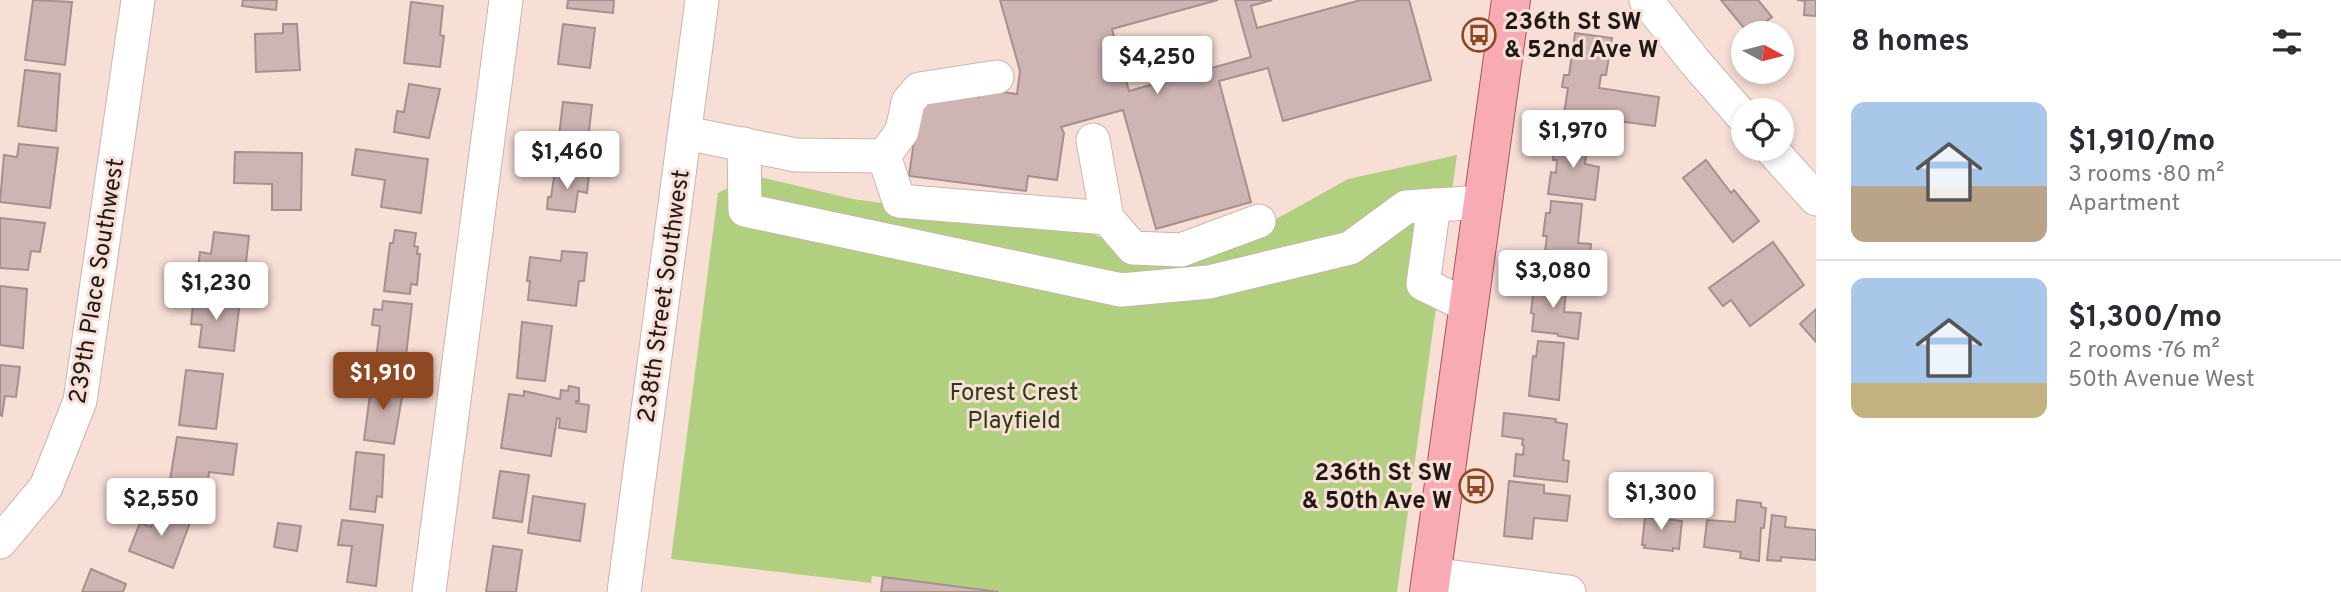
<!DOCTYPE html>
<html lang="en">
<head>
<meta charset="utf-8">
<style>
  :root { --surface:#fff; --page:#f7f7f7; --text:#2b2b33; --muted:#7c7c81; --line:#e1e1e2; --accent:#8e4822 }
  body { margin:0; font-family:Overpass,sans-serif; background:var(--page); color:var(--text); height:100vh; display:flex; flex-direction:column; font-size:26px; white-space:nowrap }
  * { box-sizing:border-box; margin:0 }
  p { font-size:23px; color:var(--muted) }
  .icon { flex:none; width:38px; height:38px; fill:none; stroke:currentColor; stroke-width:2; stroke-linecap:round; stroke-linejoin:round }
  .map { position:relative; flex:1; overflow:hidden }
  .side { display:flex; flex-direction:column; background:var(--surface); width:525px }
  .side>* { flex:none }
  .needle { width:46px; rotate:97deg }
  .buttons { position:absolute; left:1731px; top:21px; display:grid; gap:14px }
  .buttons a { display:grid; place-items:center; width:63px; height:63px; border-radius:50%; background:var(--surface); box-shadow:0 4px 10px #0003; font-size:35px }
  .price { position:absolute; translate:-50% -60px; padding:0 16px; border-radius:7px; background:#fff; color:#222; font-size:23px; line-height:46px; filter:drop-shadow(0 2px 4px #0008) }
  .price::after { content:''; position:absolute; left:50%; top:42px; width:21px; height:16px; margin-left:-10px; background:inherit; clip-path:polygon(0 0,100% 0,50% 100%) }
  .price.active { background:var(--accent); color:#fff }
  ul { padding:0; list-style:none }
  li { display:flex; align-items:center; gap:21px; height:175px; padding:0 35px }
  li+li { border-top:2px solid var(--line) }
  li span { display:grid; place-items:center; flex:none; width:196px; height:140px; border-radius:14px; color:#555 }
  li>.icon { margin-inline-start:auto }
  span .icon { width:84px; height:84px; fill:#fffc; stroke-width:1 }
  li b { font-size:30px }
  h2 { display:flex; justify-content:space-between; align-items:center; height:84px; padding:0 35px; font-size:30px }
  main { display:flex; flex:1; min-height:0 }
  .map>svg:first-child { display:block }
  .green { fill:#b1d07f }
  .building { fill:#ceb5b3; stroke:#a78f8d; stroke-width:2 }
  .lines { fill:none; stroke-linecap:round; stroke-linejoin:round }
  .minor-casing { stroke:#cbb4ac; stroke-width:35 }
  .major-casing { stroke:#aa545a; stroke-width:40 }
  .minor { stroke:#fff; stroke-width:33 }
  .major { stroke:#f8abb2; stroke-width:38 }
  .labels { text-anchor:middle; stroke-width:6; stroke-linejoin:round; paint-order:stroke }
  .poi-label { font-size:24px; font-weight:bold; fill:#211916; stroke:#f7dfd6; text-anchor:start }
  .street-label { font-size:24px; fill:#211916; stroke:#f7dfd6 }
  .park-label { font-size:24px; fill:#2d3a13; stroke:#f7dfd6 }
</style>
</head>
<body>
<main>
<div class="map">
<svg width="1816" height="592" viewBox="0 0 1816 592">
  <rect width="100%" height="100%" fill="#f7dfd6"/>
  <polygon class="green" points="1457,155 1397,592 1001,592 872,576 871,583 671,559 718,193 752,175 853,199 945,212 1075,225 1145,259 1262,227 1348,179"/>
  <g class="building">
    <polygon points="33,0 72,2 65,65 25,60"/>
    <polygon points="243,0 277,0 276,10 242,6"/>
    <polygon points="568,0 614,0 613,13 567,8"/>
    <polygon points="1000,0 1218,0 1112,29 1129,91 1251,57 1235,0 1272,0 1251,6 1257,28 1361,0 1409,0 1431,80 1283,121 1268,68 1219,81 1251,202 1156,229 1123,110 1061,127 1064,133 1057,180 1028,176 1026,191 909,176 919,106 928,90 979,97 980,89 1017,94 1020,71"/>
    <polygon points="1721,0 1758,0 1772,17 1752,33 1748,33"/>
    <polygon points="1797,0 1816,0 1816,16 1804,15 1805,1"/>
    <polygon points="411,2 443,6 440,35 444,36 440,67 404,63"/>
    <polygon points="283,24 297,24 300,70 256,72 255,34 283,33"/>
    <polygon points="563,24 595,28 590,68 558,64"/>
    <polygon points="1575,33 1612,38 1606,75 1601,75 1599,88 1659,97 1655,126 1564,114 1568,88 1562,87 1564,75 1569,75"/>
    <polygon points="25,70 60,74 56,131 18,126"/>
    <polygon points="409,84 440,89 429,138 394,132 397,111 404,112"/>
    <polygon points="563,102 592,105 586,156 557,153"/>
    <polygon points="1560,135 1588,139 1585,164 1599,167 1595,200 1548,194 1551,172 1556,173 1557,160 1553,160 1554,150 1558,150"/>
    <polygon points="19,144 58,148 50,208 0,202 4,155 17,157"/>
    <polygon points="356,149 428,159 421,213 381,207 385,180 352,175"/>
    <polygon points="235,152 302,153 301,210 272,210 272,184 234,183"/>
    <polygon points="1706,160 1731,193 1734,190 1759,221 1733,242 1683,178"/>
    <polygon points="555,171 589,175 587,193 578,191 575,212 547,209 548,197 551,197"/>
    <polygon points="1551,201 1582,204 1578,243 1591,244 1589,264 1544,259 1547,236 1543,236 1546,213 1550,213"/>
    <polygon points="0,218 45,223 40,252 31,251 28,270 0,268"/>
    <polygon points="395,230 416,233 414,246 418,247 417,254 420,254 417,285 411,284 410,294 384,291 390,243 393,243"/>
    <polygon points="214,232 249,236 243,289 196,283 200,252 211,254"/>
    <polygon points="1773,242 1804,285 1750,326 1731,300 1723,306 1709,288"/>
    <polygon points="562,251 587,253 584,281 579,281 576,306 528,300 530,281 527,281 530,257 561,261"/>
    <polygon points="1539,279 1567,282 1564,312 1581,313 1578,339 1558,336 1558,334 1532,331 1534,314 1531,313 1534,284 1538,285"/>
    <polygon points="0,286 27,289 23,348 0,345"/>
    <polygon points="194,295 240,300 234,351 199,347 202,325 191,324"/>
    <polygon points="383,301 412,304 405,364 376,360 380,326 372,325 374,309 382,310"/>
    <polygon points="1816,309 1816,342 1800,324"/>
    <polygon points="522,322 552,326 545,381 517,378"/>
    <polygon points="1538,341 1564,343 1559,400 1529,396 1533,356 1536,357"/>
    <polygon points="0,365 20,367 16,397 5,396 2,416 0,415"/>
    <polygon points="186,370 223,374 216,429 179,425"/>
    <polygon points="372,379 401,383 399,397 402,397 394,444 364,440"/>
    <polygon points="569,386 579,388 579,401 576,401 576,403 589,405 586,432 559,428 560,419 557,418 551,456 501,448 509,394 524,396 524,391 560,399 561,390 568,391"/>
    <polygon points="1504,413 1556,419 1555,422 1567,424 1563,460 1569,461 1567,482 1514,476 1516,454 1523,455 1524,446 1522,445 1523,439 1502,436"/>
    <polygon points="177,437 237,444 233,475 209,472 206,497 168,492"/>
    <polygon points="356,452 384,455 382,497 377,496 375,512 350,509"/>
    <polygon points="500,471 529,475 522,522 493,518"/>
    <polygon points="1509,481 1544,485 1544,493 1570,496 1567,521 1534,518 1532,539 1504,536"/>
    <polygon points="1630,491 1646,492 1643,515 1628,514"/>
    <polygon points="533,496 585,504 580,541 528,533"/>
    <polygon points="1737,500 1761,503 1761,507 1766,508 1764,528 1761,528 1759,561 1740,558 1741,552 1704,547 1707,520 1735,522"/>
    <polygon points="159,507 191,520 173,568 129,551 140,523 151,527"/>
    <polygon points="1653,507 1666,509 1666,519 1682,521 1679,549 1673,548 1673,551 1644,548 1645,545 1642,545 1645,517 1652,518"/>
    <polygon points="1772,515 1786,517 1785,527 1816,530 1816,560 1781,557 1781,561 1767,560"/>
    <polygon points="342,520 383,525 376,586 347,582 352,546 338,545"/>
    <polygon points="278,523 301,526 297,551 274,547"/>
    <polygon points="493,546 522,550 516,592 486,592"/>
    <polygon points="91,569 126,584 123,592 82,592"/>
    <polygon points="883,577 999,592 881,592"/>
  </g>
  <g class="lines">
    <defs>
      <g id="minor">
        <polyline points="1646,0 1695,62 1743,117"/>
        <polyline points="685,133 796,155 884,156"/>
        <polyline points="744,144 745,210 1121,290 1209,282 1350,248 1406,207 1484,202"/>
        <polyline points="1771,149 1816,199"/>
        <polyline points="884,156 899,201 1107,218 1093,140"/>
        <polyline points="884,156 902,131 908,102 919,89 997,77"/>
        <polyline points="1434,205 1423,284 1470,307"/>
        <polyline points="1107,218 1133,248 1181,250 1259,221"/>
        <polyline points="0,542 46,487 80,401 138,0"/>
        <polyline points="1431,574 1569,592"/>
        <polyline points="429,592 506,0"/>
        <polyline points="624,592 702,0"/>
      </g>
      <polyline id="major" points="1429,592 1511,0"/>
    </defs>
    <use href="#minor" class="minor-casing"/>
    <use href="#major" class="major-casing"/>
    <use href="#minor" class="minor"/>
    <use href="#major" class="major"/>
  </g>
  <defs>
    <symbol id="bus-ring" viewBox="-11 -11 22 22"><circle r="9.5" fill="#f7dfd6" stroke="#8e4822" stroke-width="1.5"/><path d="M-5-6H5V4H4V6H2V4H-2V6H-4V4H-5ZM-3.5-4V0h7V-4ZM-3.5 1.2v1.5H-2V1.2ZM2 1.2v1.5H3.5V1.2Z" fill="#8e4822"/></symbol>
  </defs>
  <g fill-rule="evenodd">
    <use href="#bus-ring" x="1460" y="16" width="38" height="38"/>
    <use href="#bus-ring" x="1457" y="467" width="38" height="38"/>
  </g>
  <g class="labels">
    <g class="poi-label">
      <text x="1504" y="29">236th St SW<tspan x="1504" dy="28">&amp; 52nd Ave W</tspan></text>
      <text x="1452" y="480" text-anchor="end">236th St SW<tspan x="1452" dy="28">&amp; 50th Ave W</tspan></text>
    </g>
    <g class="street-label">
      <text transform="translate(96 281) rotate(-81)" y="8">239th Place Southwest</text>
      <text transform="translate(663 296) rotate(-82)" y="8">238th Street Southwest</text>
    </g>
    <g class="park-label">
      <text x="1014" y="400">Forest Crest<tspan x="1014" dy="28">Playfield</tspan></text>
    </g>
  </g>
</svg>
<div class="buttons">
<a><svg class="needle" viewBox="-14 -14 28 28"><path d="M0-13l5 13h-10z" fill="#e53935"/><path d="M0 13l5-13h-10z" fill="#7c7c81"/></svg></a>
<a><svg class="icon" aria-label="locate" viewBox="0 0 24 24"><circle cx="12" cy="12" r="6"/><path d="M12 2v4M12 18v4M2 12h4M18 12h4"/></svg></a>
</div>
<b class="price" style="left:1157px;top:96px">$4,250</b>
<b class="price" style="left:1573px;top:170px">$1,970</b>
<b class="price" style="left:567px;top:191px">$1,460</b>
<b class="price" style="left:1553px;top:310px">$3,080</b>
<b class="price" style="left:216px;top:322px">$1,230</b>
<b class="price active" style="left:383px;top:412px">$1,910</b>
<b class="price" style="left:1661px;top:532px">$1,300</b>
<b class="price" style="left:161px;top:538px">$2,550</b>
</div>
<section class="side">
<h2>8 homes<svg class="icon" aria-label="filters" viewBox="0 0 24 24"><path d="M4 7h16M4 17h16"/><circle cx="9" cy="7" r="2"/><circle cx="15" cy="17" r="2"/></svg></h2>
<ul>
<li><span style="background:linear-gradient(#a9c7e8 60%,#b9a48a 0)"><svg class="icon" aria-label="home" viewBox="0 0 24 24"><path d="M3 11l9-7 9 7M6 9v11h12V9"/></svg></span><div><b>$1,910/mo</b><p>3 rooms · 80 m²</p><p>Apartment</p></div></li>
<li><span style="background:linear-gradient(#a9c7e8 75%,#c2b280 0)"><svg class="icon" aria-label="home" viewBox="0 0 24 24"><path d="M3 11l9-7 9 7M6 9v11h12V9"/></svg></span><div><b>$1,300/mo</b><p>2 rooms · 76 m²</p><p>50th Avenue West</p></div></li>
</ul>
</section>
</main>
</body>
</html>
